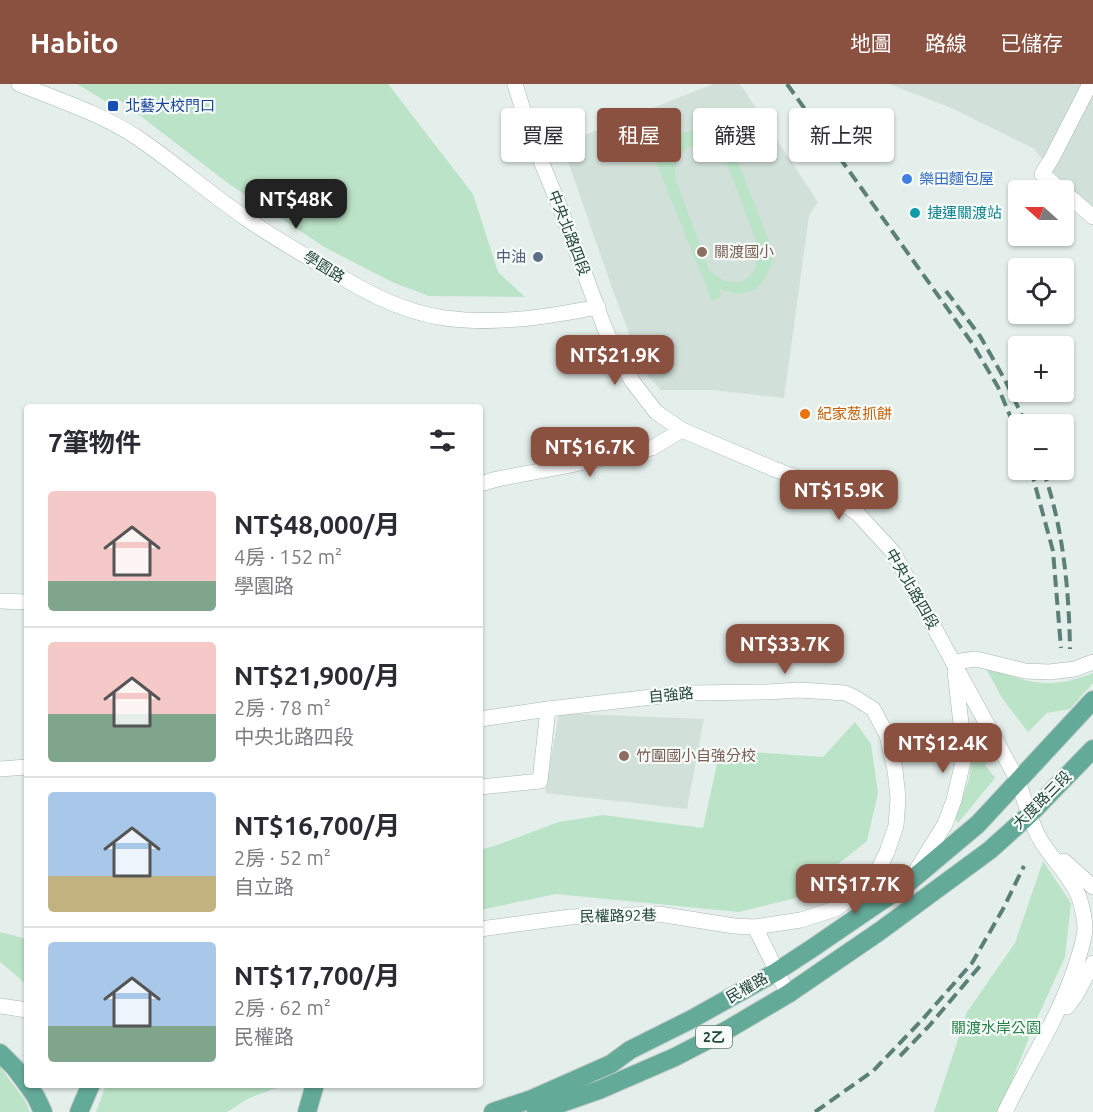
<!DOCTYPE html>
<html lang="zh-TW">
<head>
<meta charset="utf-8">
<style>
  :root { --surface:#fff; --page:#f7f7f7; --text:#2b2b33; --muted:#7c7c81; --line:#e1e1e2; --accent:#8a5141 }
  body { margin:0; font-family:Ubuntu,"Noto Sans TC",sans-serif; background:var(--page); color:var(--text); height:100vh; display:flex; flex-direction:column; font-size:22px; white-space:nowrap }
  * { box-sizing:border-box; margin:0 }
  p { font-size:20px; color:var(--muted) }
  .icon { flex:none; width:33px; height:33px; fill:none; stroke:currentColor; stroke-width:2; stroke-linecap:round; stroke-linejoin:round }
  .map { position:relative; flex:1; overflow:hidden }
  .drawer { position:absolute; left:24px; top:320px; width:459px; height:684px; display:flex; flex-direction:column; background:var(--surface); border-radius:6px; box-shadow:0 2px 4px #0004 }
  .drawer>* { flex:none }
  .top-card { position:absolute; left:501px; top:24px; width:501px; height:54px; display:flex; gap:12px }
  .needle { width:39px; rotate:291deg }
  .buttons { position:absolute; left:1008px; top:96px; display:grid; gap:12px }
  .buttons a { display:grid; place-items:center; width:66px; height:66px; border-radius:6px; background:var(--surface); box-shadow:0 2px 4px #0004; font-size:30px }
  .price { position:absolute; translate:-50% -51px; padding:0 14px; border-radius:12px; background:var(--accent); color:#fff; font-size:20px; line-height:39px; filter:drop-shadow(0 2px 3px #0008) }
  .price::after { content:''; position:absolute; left:50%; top:36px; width:18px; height:14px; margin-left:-9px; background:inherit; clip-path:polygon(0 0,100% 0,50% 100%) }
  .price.selected { background:#222; color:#fff }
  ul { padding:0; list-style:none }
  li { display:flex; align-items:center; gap:18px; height:150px; padding:0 24px }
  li+li { border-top:2px solid var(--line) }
  li span { display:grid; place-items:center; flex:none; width:168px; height:120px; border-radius:6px; color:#555 }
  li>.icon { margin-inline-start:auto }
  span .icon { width:72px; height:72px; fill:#fffc; stroke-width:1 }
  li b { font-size:26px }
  h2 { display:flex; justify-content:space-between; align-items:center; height:72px; padding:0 24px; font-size:26px }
  .chip { padding:0 21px; border-radius:6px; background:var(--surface); box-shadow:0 2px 4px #0004; font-size:21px; line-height:54px }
  .chip.selected { background:var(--accent); color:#fff }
  header { display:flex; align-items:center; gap:36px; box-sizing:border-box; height:84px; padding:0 30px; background:var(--accent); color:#fff }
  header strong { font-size:28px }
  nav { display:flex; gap:33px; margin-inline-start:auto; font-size:21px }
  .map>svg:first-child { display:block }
  .built { fill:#d2e0da }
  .green { fill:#bbe3c7; fill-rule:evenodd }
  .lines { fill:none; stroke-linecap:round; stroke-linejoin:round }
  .minor-casing { stroke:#a6b8b3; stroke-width:16 }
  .major-casing { stroke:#c1cbc8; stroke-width:20 }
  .minor { stroke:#fff; stroke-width:15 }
  .major { stroke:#64aa99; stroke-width:18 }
  .rail { stroke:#5c7f76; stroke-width:4; stroke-dasharray:12 6; stroke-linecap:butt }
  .transit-dot { fill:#1a4fb4; stroke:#f6fbf8; stroke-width:2 }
  .shop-dot { fill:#3f7fe0; stroke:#f6fbf8; stroke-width:2 }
  .culture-dot { fill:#0f9aa8; stroke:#f6fbf8; stroke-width:2 }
  .education-dot { fill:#8d6e63; stroke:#f6fbf8; stroke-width:2 }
  .service-dot { fill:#5c6f8a; stroke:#f6fbf8; stroke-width:2 }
  .food-dot { fill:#e8710a; stroke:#f6fbf8; stroke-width:2 }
  .labels { text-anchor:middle; stroke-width:4.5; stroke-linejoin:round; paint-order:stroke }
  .shield { fill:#f6fbf8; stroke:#617b74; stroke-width:1.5 }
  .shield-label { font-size:14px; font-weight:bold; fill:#21443b }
  .transit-label { font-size:15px; fill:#164399; stroke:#f6fbf8; text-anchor:start }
  .shop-label { font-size:15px; fill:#366cbe; stroke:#f6fbf8; text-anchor:start }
  .culture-label { font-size:15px; fill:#0d838f; stroke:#f6fbf8; text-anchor:start }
  .street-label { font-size:15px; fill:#21443b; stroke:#f6fbf8 }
  .education-label { font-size:15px; fill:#785e54; stroke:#f6fbf8; text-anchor:start }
  .service-label { font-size:15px; fill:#4e5e75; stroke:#f6fbf8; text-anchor:end }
  .food-label { font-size:15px; fill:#c56008; stroke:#f6fbf8; text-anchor:start }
  .park-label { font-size:15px; fill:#26804a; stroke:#f6fbf8 }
</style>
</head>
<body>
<header>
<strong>Habito</strong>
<nav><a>地圖</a><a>路線</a><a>已儲存</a></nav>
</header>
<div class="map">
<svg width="1093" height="1028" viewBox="0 0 1093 1028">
  <rect width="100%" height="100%" fill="#e4efeb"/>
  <g class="built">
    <polygon points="713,0 740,0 818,118 809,132 784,314 712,306 661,306 644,288 612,204 562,60"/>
    <polygon points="889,0 1093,0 1093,122 1060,96 1033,64 949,23"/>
    <polygon points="559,629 704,635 687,725 545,709"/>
  </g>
  <g class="green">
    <polygon points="77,0 388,0 473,110 498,188 525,213 429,212 392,198 326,164 229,100 121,17 105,17"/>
    <path d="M698,45L711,46L729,55L774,170C767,201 753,218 720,205L721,213L712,217L651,66L660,63L663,71C673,54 679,48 698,45ZM699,59C712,61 719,66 726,77L756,157C765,192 736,214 709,185L676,97C673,77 680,65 699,59Z"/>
    <path d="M984,581C1027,599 1048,607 1093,589V599L1070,625L1047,629L1028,648L1002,614Z"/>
    <polygon points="855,638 871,660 878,709 867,757 796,814 739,828 556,810 480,826 480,766 497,761 559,738 603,731 703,744 720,666 823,673"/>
    <polygon points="975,653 990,674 985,681 995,694 959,738 957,738 955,734 969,695"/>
    <polygon points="1043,777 1071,819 1065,873 1035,939 999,1028 934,1028 967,928 1015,859"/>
    <polygon points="0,848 27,855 27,902 18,893 0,878"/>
    <polygon points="0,983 24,1015 30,1028 0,1028"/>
    <polygon points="106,1001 106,1000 290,1001 276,1004 249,1014 227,1028 96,1028"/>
  </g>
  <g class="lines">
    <defs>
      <g id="minor">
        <path d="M19,0C59,16 102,30 138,54C176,80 210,110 247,135C271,152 296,166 321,181C359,204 399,228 445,234C496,241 547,233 598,223"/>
        <path d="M515,0L532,55L559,121L604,242L614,265L632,297L656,328L682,346L774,385L817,401L858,430L893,468L1018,697C1025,717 1030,738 1041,757C1053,776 1070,792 1079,813C1082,823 1085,834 1085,845C1084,858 1079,872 1075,884C1058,935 1028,980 1005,1028"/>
        <polyline points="1061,106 1042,90 1052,74 1090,0"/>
        <polyline points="1064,108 1093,133"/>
        <polyline points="480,400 497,395 566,382 652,364 682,346"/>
        <polyline points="0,517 27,518"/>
        <polyline points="953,578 976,575 1025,587 1049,588 1075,585 1093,578"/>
        <polyline points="480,635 548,625 687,609 768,608 799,606 845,609 854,613 873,625 887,651 895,686 898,714 896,742 887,768 875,792 862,806 835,825 801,836 755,843 734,842 659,830 570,833 480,845"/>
        <polyline points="0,685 27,683"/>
        <polyline points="480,703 540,697 548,625"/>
        <polyline points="1064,777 1093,803"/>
        <polyline points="914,790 945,740 954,716 962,682 964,666 955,587"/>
        <polyline points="755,843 788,910"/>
        <polyline points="0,922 27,926"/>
        <polyline points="1067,923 1076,911 1093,879"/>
      </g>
      <g id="major">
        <polyline points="0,969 15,984 27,1000"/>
        <polyline points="27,1000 36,1013 43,1028"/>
        <polyline points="79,1028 91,1000"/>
        <polyline points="307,1028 315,1000"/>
        <polyline points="493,1028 532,1015 611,980 630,966 690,936 776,888 814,863 909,798 978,740 1093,616"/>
        <polyline points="536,1028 599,1006 675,973 727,946 788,910 880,847 990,766 1029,731 1093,665"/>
      </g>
    </defs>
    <use href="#minor" class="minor-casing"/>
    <use href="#major" class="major-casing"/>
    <use href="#minor" class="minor"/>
    <use href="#major" class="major"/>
    <g class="rail">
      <polyline points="787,0 972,259 998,303 1018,351"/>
      <polyline points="946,207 980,252 1005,296 1026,340"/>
      <polyline points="1031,386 1053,467 1061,564"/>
      <path d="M1043,386C1063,442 1069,505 1070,565"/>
      <polyline points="900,972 929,942 980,882"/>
      <polyline points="815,1028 873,987 922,936 972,879 1003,825 1024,782"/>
    </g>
  </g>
  <rect class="transit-dot" x="107" y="16" width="12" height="12" rx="3"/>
  <circle class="shop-dot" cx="907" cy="95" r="6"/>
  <circle class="culture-dot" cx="915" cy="129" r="6"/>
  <g class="education-dot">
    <circle cx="702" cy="168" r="6"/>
    <circle cx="624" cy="672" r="6"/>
  </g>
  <circle class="service-dot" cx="538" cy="173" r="6"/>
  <circle class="food-dot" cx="805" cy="330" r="6"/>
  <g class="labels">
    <rect class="shield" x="696" y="942" width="36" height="22" rx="4.5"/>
    <g class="shield-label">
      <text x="714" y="958">2乙</text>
    </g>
    <g class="transit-label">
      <text x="125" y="27">北藝大校門口</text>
    </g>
    <g class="shop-label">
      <text x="919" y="100">樂田麵包屋</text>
    </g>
    <g class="culture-label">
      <text x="927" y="134">捷運關渡站</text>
    </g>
    <g class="street-label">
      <text transform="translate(569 149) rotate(69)" y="5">中央北路四段</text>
      <text transform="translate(324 183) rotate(32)" y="5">學園路</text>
      <text transform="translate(912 505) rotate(60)" y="5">中央北路四段</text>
      <text transform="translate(671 611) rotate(-5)" y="5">自強路</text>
      <text transform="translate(1042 716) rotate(-45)" y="5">大度路三段</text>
      <text transform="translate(618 832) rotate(-1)" y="5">民權路92巷</text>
      <text transform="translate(747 904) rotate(-30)" y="5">民權路</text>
    </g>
    <g class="education-label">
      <text x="714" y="173">關渡國小</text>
      <text x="636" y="677">竹圍國小自強分校</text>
    </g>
    <g class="service-label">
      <text x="526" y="178">中油</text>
    </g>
    <g class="food-label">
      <text x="817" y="335">紀家葱抓餅</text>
    </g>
    <g class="park-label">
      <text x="996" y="949">關渡水岸公園</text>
    </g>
  </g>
</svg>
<div class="buttons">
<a><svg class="needle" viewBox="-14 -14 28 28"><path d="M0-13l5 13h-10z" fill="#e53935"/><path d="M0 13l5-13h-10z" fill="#7c7c81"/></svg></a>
<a><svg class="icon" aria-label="locate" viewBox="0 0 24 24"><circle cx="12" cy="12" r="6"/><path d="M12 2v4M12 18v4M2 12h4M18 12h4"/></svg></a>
<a>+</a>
<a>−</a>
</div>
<b class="price selected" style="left:296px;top:146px">NT$48K</b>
<b class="price" style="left:615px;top:302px">NT$21.9K</b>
<b class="price" style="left:590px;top:394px">NT$16.7K</b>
<b class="price" style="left:839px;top:437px">NT$15.9K</b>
<b class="price" style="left:785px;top:591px">NT$33.7K</b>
<b class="price" style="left:943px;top:690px">NT$12.4K</b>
<b class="price" style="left:855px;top:831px">NT$17.7K</b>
<div class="top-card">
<a class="chip">買屋</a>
<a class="chip selected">租屋</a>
<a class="chip">篩選</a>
<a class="chip">新上架</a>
</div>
<section class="drawer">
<h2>7筆物件<svg class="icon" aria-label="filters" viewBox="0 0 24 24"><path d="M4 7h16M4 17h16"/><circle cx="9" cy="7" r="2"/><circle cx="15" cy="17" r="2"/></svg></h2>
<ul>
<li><span style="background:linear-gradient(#f6c9c9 75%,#7fa58c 0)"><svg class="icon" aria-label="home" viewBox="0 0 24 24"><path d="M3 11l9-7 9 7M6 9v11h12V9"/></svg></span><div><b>NT$48,000/月</b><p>4房 · 152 m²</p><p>學園路</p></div></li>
<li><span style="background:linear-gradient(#f6c9c9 60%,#7fa58c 0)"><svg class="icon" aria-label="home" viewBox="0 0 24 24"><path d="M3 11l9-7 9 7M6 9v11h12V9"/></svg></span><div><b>NT$21,900/月</b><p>2房 · 78 m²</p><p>中央北路四段</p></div></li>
<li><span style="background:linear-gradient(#a9c7e8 70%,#c2b280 0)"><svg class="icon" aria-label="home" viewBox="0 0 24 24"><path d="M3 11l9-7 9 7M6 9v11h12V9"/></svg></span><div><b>NT$16,700/月</b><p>2房 · 52 m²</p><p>自立路</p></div></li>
<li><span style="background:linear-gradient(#a9c7e8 70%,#7fa58c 0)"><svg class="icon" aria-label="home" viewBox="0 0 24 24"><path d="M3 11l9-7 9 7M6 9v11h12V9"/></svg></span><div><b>NT$17,700/月</b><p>2房 · 62 m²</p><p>民權路</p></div></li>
</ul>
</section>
</div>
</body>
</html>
